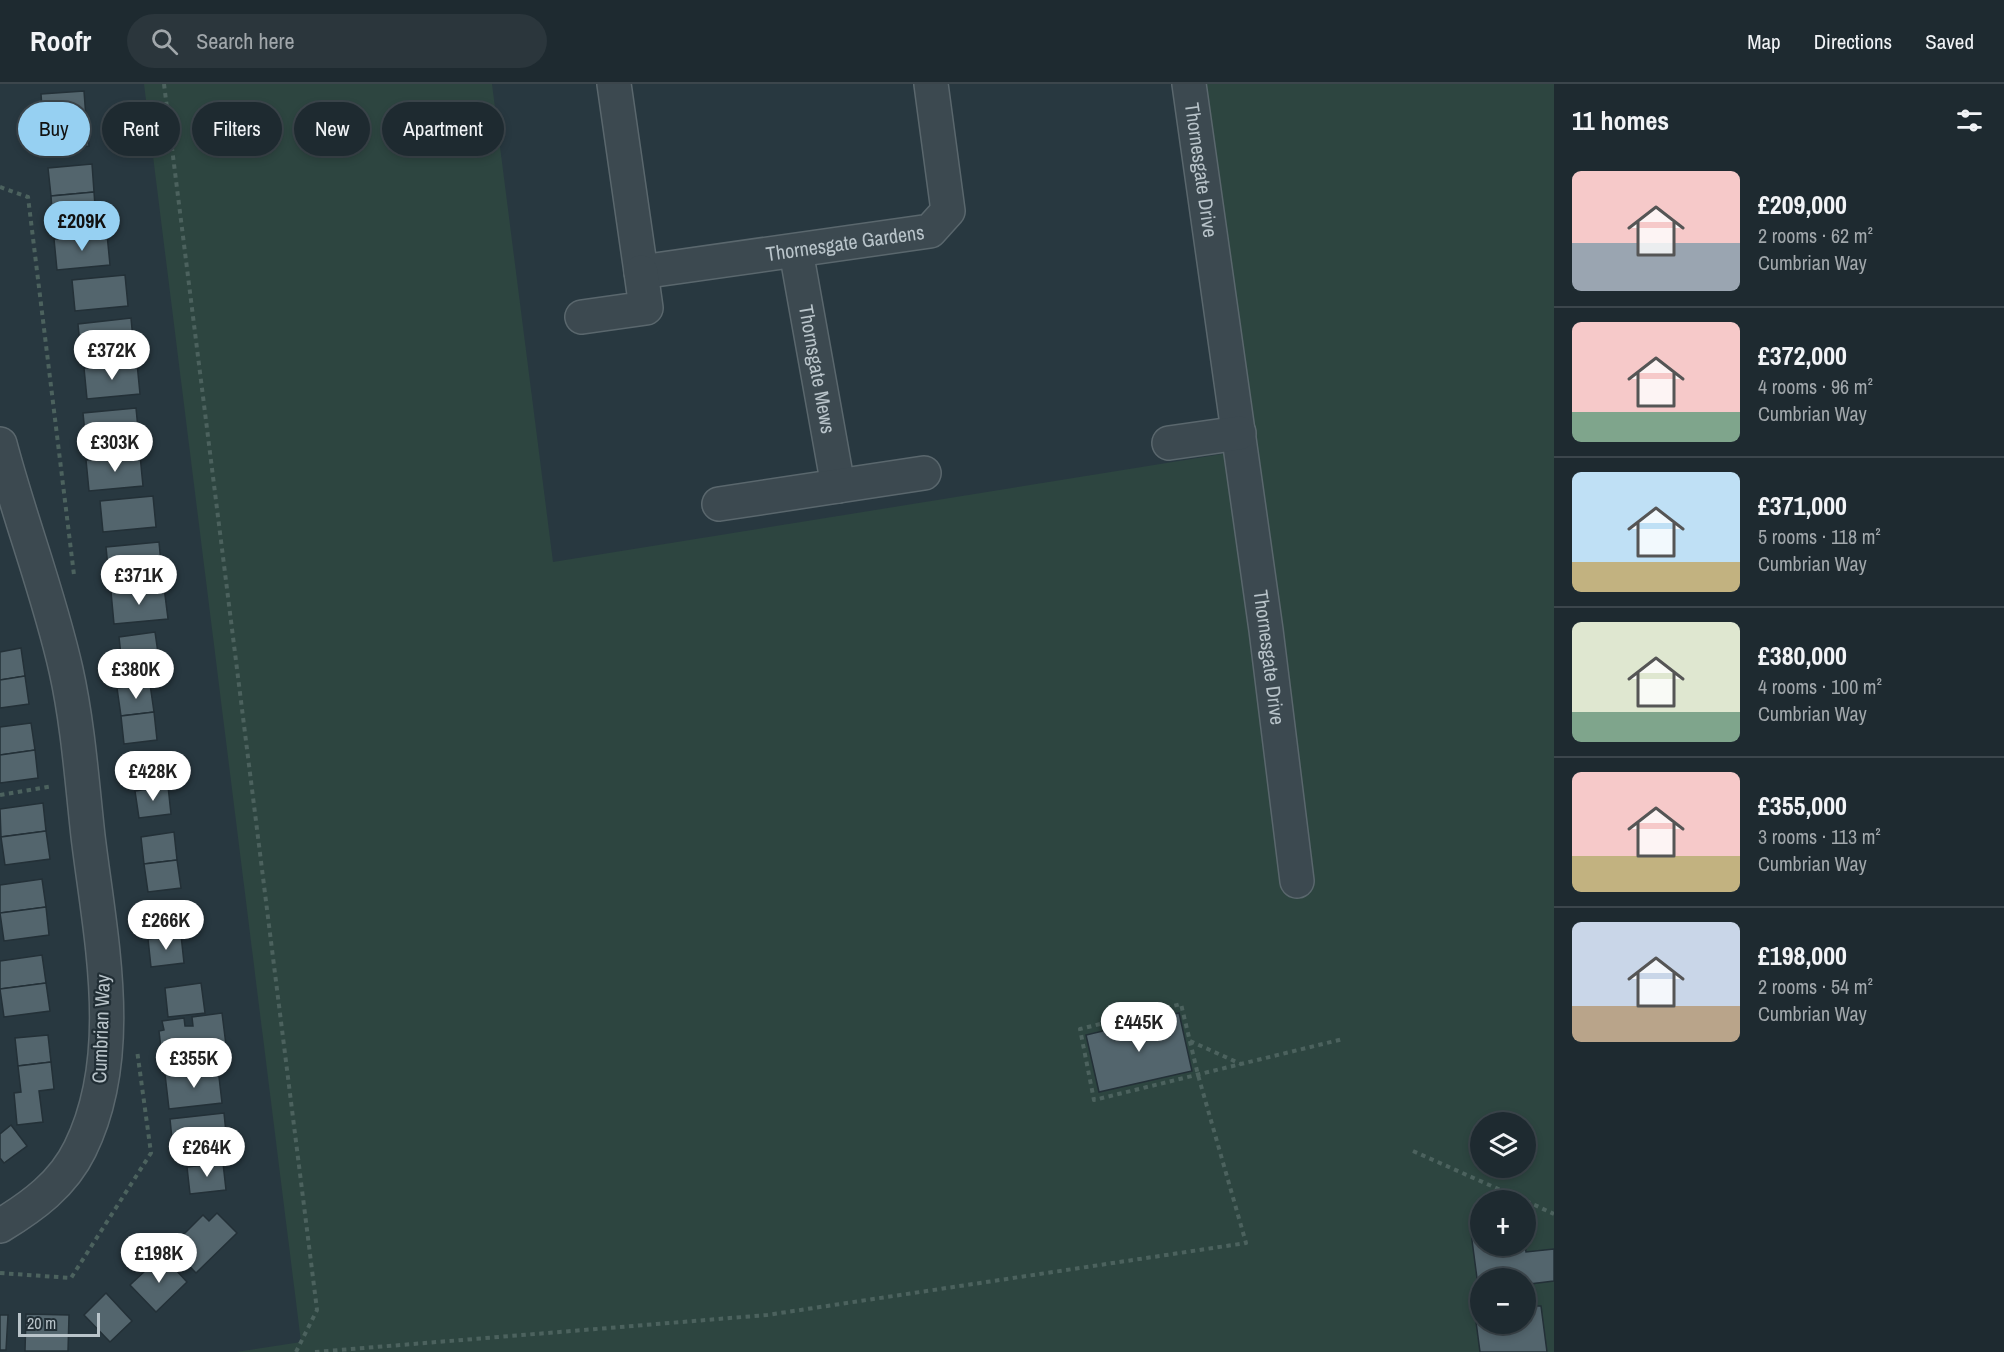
<!DOCTYPE html>
<html lang="en">
<head>
<meta charset="utf-8">
<style>
  :root { --surface:#1e2a30; --page:#2b363c; --text:#f1f3f6; --muted:#a1a7ab; --line:#3c464c; --accent:#96d0f2 }
  body { margin:0; font-family:"Archivo Narrow",sans-serif; background:var(--page); color:var(--text); height:100vh; display:flex; flex-direction:column; font-size:22px; white-space:nowrap }
  * { box-sizing:border-box; margin:0 }
  p { font-size:20px; color:var(--muted) }
  .icon { flex:none; width:33px; height:33px; fill:none; stroke:currentColor; stroke-width:2; stroke-linecap:round; stroke-linejoin:round }
  .map { position:relative; flex:1; overflow:hidden }
  .sheet { display:flex; flex-direction:column; background:var(--surface); width:450px }
  .sheet>* { flex:none }
  .top-card { position:absolute; left:18px; top:18px; width:570px; height:54px; display:flex; gap:12px }
  .tools { position:absolute; left:1470px; top:1028px; display:grid; gap:12px }
  .tools a { display:grid; place-items:center; width:66px; height:66px; border-radius:50%; background:var(--surface); box-shadow:0 3px 9px #0003,0 0 0 2px var(--line); font-size:30px }
  .scale { position:absolute; left:18px; bottom:15px; width:82px; box-sizing:border-box; padding-left:6px; border:3px solid #b9c4ca; border-top:0; font-size:16px; line-height:21px; white-space:nowrap; color:#b9c4ca; -webkit-text-stroke:4px #212e35; paint-order:stroke }
  .price { position:absolute; translate:-50% -51px; padding:0 14px; border-radius:21px; background:#fff; color:#222; font-size:20px; line-height:39px; filter:drop-shadow(0 2px 3px #0008) }
  .price::after { content:''; position:absolute; left:50%; top:36px; width:18px; height:14px; margin-left:-9px; background:inherit; clip-path:polygon(0 0,100% 0,50% 100%) }
  .price.active { background:var(--accent); color:#111 }
  ul { padding:0; list-style:none }
  li { display:flex; align-items:center; gap:18px; height:150px; padding:0 18px }
  li+li { border-top:2px solid var(--line) }
  li span { display:grid; place-items:center; flex:none; width:168px; height:120px; border-radius:9px; color:#555 }
  li>.icon { margin-inline-start:auto }
  span .icon { width:72px; height:72px; fill:#fffc; stroke-width:1 }
  li b { font-size:26px }
  h2 { display:flex; justify-content:space-between; align-items:center; height:72px; padding:0 18px; font-size:26px }
  .chip { padding:0 21px; border-radius:27px; background:var(--surface); box-shadow:0 3px 9px #0003,0 0 0 2px var(--line); font-size:21px; line-height:54px }
  .chip.active { background:var(--accent); color:#111 }
  header { display:flex; align-items:center; gap:36px; box-sizing:border-box; height:84px; padding:0 30px; background:var(--surface); border-bottom:2px solid var(--line) }
  header strong { font-size:28px }
  nav { display:flex; gap:33px; margin-inline-start:auto; font-size:21px }
  .search { width:420px; height:54px; background:var(--page); display:flex; align-items:center; gap:15px; box-sizing:border-box; padding:0 21px; border-radius:33px; color:var(--muted); font-size:22px }
  main { display:flex; flex:1; min-height:0 }
  .map>svg:first-child { display:block }
  .green { fill:#2d4540; fill-rule:evenodd }
  .building { fill:#53656d; stroke:#233037; stroke-width:1.5 }
  .lines { fill:none; stroke-linecap:round; stroke-linejoin:round }
  .minor-casing { stroke:#5a676d; stroke-width:36 }
  .path { stroke:#4c625e; stroke-width:4; stroke-dasharray:4.5 4.5; stroke-linecap:butt }
  .minor { stroke:#3c4950; stroke-width:33 }
  .labels { text-anchor:middle; stroke-width:4.5; stroke-linejoin:round; paint-order:stroke }
  .street-label { font-size:20px; fill:#b9c4ca; stroke:#212e35 }
</style>
</head>
<body>
<header>
<strong>Roofr</strong>
<div class="search"><svg class="icon" aria-label="search" viewBox="0 0 24 24"><circle cx="10" cy="10" r="6"/><path d="M15 15l6 6"/></svg>Search here</div>
<nav><a>Map</a><a>Directions</a><a>Saved</a></nav>
</header>
<main>
<div class="map">
<svg width="1554" height="1268" viewBox="0 0 1554 1268">
  <rect width="100%" height="100%" fill="#283840"/>
  <path class="green" d="M144,0H492L553,478L1241,367L1189,0H1554V1268H236L301,1258ZM1480,1038H1526V1083H1480ZM1480,1116H1526V1161H1480ZM1480,1194H1526V1239H1480Z"/>
  <g class="building">
    <polygon points="84,7 86,34 43,38 41,10"/>
    <polygon points="86,34 89,62 46,66 43,38"/>
    <polygon points="92,80 94,108 51,112 48,84"/>
    <polygon points="94,108 96,136 53,140 51,112"/>
    <polygon points="107,150 110,181 57,186 54,155"/>
    <polygon points="125,191 128,222 75,227 72,196"/>
    <polygon points="131,234 134,266 81,271 78,240"/>
    <polygon points="137,279 140,310 87,315 84,284"/>
    <polygon points="136,324 139,355 86,360 83,329"/>
    <polygon points="140,371 143,402 89,407 86,376"/>
    <polygon points="153,412 156,443 103,448 100,417"/>
    <polygon points="159,458 162,489 109,494 106,463"/>
    <polygon points="164,503 168,535 114,540 111,508"/>
    <polygon points="155,548 159,576 122,581 119,553"/>
    <polygon points="21,564 25,592 0,596 0,568"/>
    <polygon points="25,592 29,620 0,624 0,596"/>
    <polygon points="150,600 154,628 121,632 117,604"/>
    <polygon points="154,628 157,656 124,660 121,632"/>
    <polygon points="31,639 35,666 0,671 0,643"/>
    <polygon points="35,666 38,694 0,699 0,671"/>
    <polygon points="165,675 168,702 135,707 131,679"/>
    <polygon points="168,702 171,730 139,734 135,707"/>
    <polygon points="43,719 46,747 1,753 0,725"/>
    <polygon points="46,747 50,775 5,781 1,753"/>
    <polygon points="174,748 177,776 144,780 141,753"/>
    <polygon points="177,776 181,804 148,808 144,780"/>
    <polygon points="42,795 46,823 0,829 0,801"/>
    <polygon points="46,823 49,851 4,857 0,829"/>
    <polygon points="177,823 181,851 148,855 144,828"/>
    <polygon points="181,851 184,879 151,883 148,855"/>
    <polygon points="42,871 46,899 0,905 0,877"/>
    <polygon points="46,899 50,927 4,933 0,905"/>
    <polygon points="201,899 205,929 168,933 165,904"/>
    <polygon points="222,929 227,969 219,969 220,975 163,982 159,947 164,946 162,937 184,934 185,942 193,942 192,933"/>
    <polygon points="1179,929 1192,987 1099,1008 1086,951"/>
    <polygon points="48,951 51,978 18,982 15,954"/>
    <polygon points="51,978 54,1005 39,1007 43,1038 17,1041 14,1009 21,1008 18,982"/>
    <polygon points="218,984 222,1019 169,1025 165,990"/>
    <polygon points="224,1029 227,1059 173,1065 170,1035"/>
    <polygon points="11,1041 27,1062 4,1079 0,1074 0,1050"/>
    <polygon points="223,1079 226,1106 190,1110 187,1083"/>
    <polygon points="217,1129 237,1149 196,1189 171,1163 203,1131 209,1137"/>
    <polygon points="1480,1139 1480,1161 1525,1161 1526,1168 1554,1165 1554,1197 1530,1200 1533,1222 1541,1222 1547,1268 1480,1268 1475,1230 1480,1230 1480,1239 1526,1239 1526,1194 1480,1194 1480,1217 1470,1141"/>
    <polygon points="162,1171 187,1198 156,1228 130,1201"/>
    <polygon points="106,1209 132,1237 110,1258 84,1231"/>
    <polygon points="26,1230 69,1231 68,1267 25,1267"/>
    <polygon points="0,1231 8,1231 6,1266 0,1266"/>
  </g>
  <g class="lines">
    <defs>
      <g id="minor">
        <path id="s1" d="M614,0L641,188L930,147L948,127L931,0"/>
        <path id="s2" d="M1189,0L1266,546L1297,797"/>
        <path id="s3" d="M796,167L838,402"/>
        <polyline points="582,233 646,224 641,188"/>
        <polyline points="1169,359 1239,349"/>
        <path d="M0,360C20,436 49,510 66,586C78,640 82,698 88,752C100,852 127,970 80,1065C63,1100 33,1122 0,1142"/>
        <polyline points="719,420 924,389"/>
      </g>
    </defs>
    <use href="#minor" class="minor-casing"/>
    <g class="path">
      <polyline points="164,0 317,1226 296,1268"/>
      <polyline points="0,103 28,113 74,491"/>
      <polyline points="0,711 53,702"/>
      <polyline points="1190,957 1241,980"/>
      <polyline points="1413,1067 1523,1116"/>
      <polyline points="1526,1117 1554,1130"/>
      <polyline points="0,1189 71,1194 151,1069 137,966"/>
      <polyline points="315,1268 767,1231 1246,1159 1198,991 1181,920 1080,945 1094,1016 1343,955"/>
    </g>
    <use href="#minor" class="minor"/>
  </g>
  <g class="labels">
    <g class="street-label">
      <text dy="7" stroke="none"><textPath href="#s2" startOffset="87">Thornesgate Drive</textPath></text>
      <text dy="7" stroke="none"><textPath href="#s1" startOffset="396">Thornesgate Gardens</textPath></text>
      <text dy="7" stroke="none"><textPath href="#s3" startOffset="120">Thornsgate Mews</textPath></text>
      <text dy="7" stroke="none"><textPath href="#s2" startOffset="579">Thornesgate Drive</textPath></text>
      <text transform="translate(101 945) rotate(-88)" y="7">Cumbrian Way</text>
    </g>
  </g>
</svg>
<div class="tools">
<a><svg class="icon" aria-label="layers" viewBox="0 0 24 24"><path d="M12 4l9 5-9 5-9-5zM3 14l9 5 9-5"/></svg></a>
<a>+</a>
<a>−</a>
</div>
<div class="scale">20 m</div>
<b class="price active" style="left:82px;top:168px">£209K</b>
<b class="price" style="left:112px;top:297px">£372K</b>
<b class="price" style="left:115px;top:389px">£303K</b>
<b class="price" style="left:139px;top:522px">£371K</b>
<b class="price" style="left:136px;top:616px">£380K</b>
<b class="price" style="left:153px;top:718px">£428K</b>
<b class="price" style="left:166px;top:867px">£266K</b>
<b class="price" style="left:1139px;top:969px">£445K</b>
<b class="price" style="left:194px;top:1005px">£355K</b>
<b class="price" style="left:207px;top:1094px">£264K</b>
<b class="price" style="left:159px;top:1200px">£198K</b>
<div class="top-card">
<a class="chip active">Buy</a>
<a class="chip">Rent</a>
<a class="chip">Filters</a>
<a class="chip">New</a>
<a class="chip">Apartment</a>
</div>
</div>
<section class="sheet">
<h2>11 homes<svg class="icon" aria-label="filters" viewBox="0 0 24 24"><path d="M4 7h16M4 17h16"/><circle cx="9" cy="7" r="2"/><circle cx="15" cy="17" r="2"/></svg></h2>
<ul>
<li><span style="background:linear-gradient(#f6c9c9 60%,#9aa5b1 0)"><svg class="icon" aria-label="home" viewBox="0 0 24 24"><path d="M3 11l9-7 9 7M6 9v11h12V9"/></svg></span><div><b>£209,000</b><p>2 rooms · 62 m²</p><p>Cumbrian Way</p></div></li>
<li><span style="background:linear-gradient(#f6c9c9 75%,#7fa58c 0)"><svg class="icon" aria-label="home" viewBox="0 0 24 24"><path d="M3 11l9-7 9 7M6 9v11h12V9"/></svg></span><div><b>£372,000</b><p>4 rooms · 96 m²</p><p>Cumbrian Way</p></div></li>
<li><span style="background:linear-gradient(#bfe0f5 75%,#c2b280 0)"><svg class="icon" aria-label="home" viewBox="0 0 24 24"><path d="M3 11l9-7 9 7M6 9v11h12V9"/></svg></span><div><b>£371,000</b><p>5 rooms · 118 m²</p><p>Cumbrian Way</p></div></li>
<li><span style="background:linear-gradient(#dfe7d0 75%,#7fa58c 0)"><svg class="icon" aria-label="home" viewBox="0 0 24 24"><path d="M3 11l9-7 9 7M6 9v11h12V9"/></svg></span><div><b>£380,000</b><p>4 rooms · 100 m²</p><p>Cumbrian Way</p></div></li>
<li><span style="background:linear-gradient(#f6c9c9 70%,#c2b280 0)"><svg class="icon" aria-label="home" viewBox="0 0 24 24"><path d="M3 11l9-7 9 7M6 9v11h12V9"/></svg></span><div><b>£355,000</b><p>3 rooms · 113 m²</p><p>Cumbrian Way</p></div></li>
<li><span style="background:linear-gradient(#c9d6e8 70%,#b9a48a 0)"><svg class="icon" aria-label="home" viewBox="0 0 24 24"><path d="M3 11l9-7 9 7M6 9v11h12V9"/></svg></span><div><b>£198,000</b><p>2 rooms · 54 m²</p><p>Cumbrian Way</p></div></li>
</ul>
</section>
</main>
</body>
</html>
